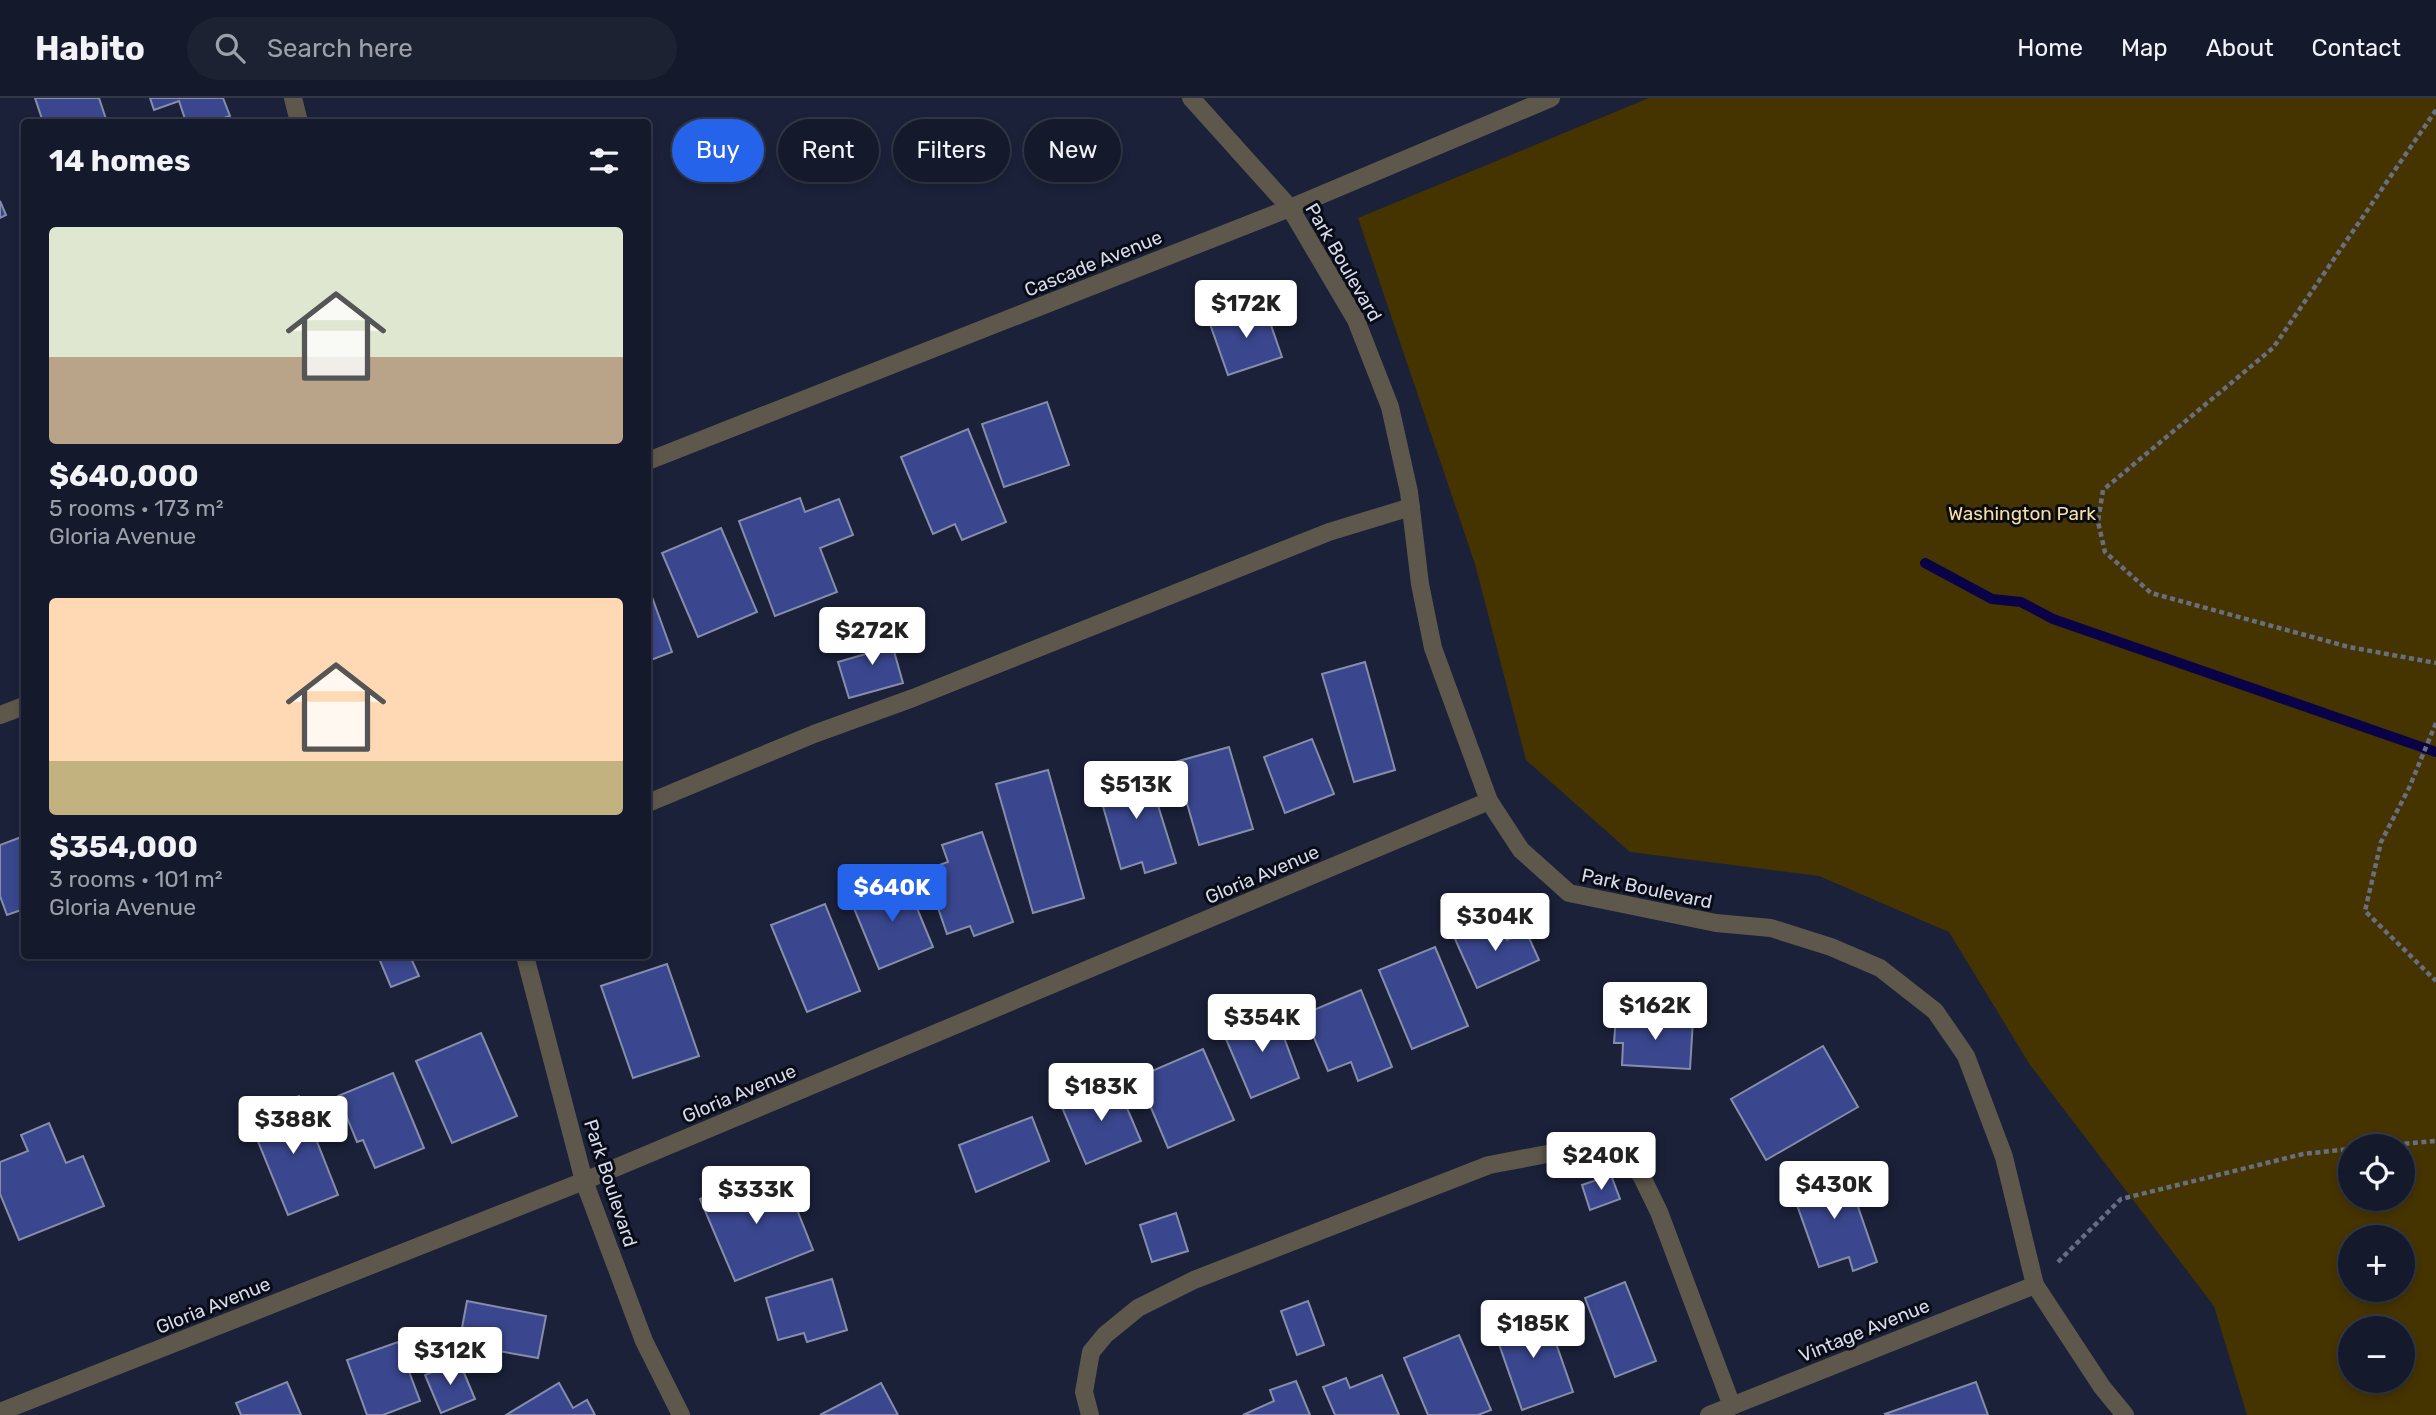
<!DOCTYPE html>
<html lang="en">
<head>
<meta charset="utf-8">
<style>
  :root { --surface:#14192b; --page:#1d2233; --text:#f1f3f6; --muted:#9da0a9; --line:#333847; --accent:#2563eb }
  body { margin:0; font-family:Rubik,sans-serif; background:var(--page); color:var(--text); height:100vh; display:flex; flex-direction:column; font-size:26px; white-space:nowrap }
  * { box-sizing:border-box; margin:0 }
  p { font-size:23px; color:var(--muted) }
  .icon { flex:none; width:38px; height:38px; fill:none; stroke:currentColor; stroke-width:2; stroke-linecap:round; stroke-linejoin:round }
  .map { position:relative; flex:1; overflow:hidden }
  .sheet { position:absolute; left:21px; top:21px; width:630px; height:840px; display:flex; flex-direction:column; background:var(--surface); border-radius:7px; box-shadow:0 4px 10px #0003,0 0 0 2px var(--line) }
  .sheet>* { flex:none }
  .hud { position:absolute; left:672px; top:21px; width:665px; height:63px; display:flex; gap:14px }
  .fabs { position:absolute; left:2338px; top:1036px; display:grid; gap:14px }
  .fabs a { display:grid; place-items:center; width:77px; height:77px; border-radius:50%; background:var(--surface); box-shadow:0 4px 10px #0003,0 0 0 2px var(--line); font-size:35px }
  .price { position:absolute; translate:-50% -60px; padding:0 16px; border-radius:7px; background:#fff; color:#222; font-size:23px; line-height:46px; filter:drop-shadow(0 2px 4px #0008) }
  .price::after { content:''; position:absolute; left:50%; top:42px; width:21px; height:16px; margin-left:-10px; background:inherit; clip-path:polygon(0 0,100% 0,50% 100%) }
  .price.active { background:var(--accent); color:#fff }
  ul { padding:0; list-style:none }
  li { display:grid; align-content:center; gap:14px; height:371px; padding:0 28px }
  li span { display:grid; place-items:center; height:217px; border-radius:7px; color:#555 }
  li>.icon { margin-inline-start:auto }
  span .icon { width:126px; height:126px; fill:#fffc; stroke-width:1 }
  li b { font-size:30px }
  h2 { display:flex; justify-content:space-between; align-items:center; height:84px; padding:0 28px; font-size:30px }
  .chip { padding:0 24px; border-radius:32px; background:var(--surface); box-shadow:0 4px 10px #0003,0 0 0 2px var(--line); font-size:24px; line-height:63px }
  .chip.active { background:var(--accent); color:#fff }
  header { display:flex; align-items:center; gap:42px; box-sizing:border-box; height:98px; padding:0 35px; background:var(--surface); border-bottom:2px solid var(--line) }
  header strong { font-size:33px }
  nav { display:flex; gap:38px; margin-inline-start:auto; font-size:24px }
  .search { width:490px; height:63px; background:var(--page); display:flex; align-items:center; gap:18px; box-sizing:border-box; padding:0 24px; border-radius:38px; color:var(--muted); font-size:26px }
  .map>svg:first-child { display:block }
  .green { fill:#453400; fill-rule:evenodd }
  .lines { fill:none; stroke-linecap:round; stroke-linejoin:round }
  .stream { stroke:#090247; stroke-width:10 }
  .building { fill:#3a478e; stroke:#858dab; stroke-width:2 }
  .path { stroke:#686e82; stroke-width:4.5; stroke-dasharray:5 3.5; stroke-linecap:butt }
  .minor { stroke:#5d584b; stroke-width:18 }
  .labels { text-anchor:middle; stroke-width:6; stroke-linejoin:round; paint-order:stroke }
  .street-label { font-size:19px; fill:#d6dbeb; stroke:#090b16 }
  .park-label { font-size:19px; fill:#fadf9d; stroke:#090b16 }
</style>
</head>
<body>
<header>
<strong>Habito</strong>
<div class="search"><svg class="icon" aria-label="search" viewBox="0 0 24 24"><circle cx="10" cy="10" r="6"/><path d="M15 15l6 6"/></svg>Search here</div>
<nav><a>Home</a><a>Map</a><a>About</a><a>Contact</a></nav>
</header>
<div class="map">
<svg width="2436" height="1317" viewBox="0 0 2436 1317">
  <rect width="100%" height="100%" fill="#1b2139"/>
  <path class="green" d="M1649,0H2436V1317H2247L2214,1208L2030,967L1949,834L1819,778L1630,754L1526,662L1475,466L1358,120ZM2350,1048H2403V1101H2350ZM2350,1139H2403V1192H2350ZM2350,1230H2403V1283H2350Z"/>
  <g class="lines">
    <polyline class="stream" points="1925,465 1992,501 2021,504 2053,521 2436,654"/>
  </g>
  <g class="building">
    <polygon points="35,0 99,0 107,24 43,24"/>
    <polygon points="150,0 223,0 230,18 212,24 186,24 179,3 154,12"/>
    <polygon points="0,103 6,117 0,120"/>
    <polygon points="1264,207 1282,259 1228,277 1210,226"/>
    <polygon points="1047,304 1069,367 1004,389 982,326"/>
    <polygon points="968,331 1006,424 962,442 955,426 933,436 901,359"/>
    <polygon points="800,400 805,414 839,401 853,437 820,450 837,494 775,518 739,423"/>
    <polygon points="721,430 757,514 698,539 662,455"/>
    <polygon points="648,488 672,554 648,563"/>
    <polygon points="888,532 903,585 849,600 838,564 869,555 865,539"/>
    <polygon points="1365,564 1395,672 1354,684 1322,576"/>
    <polygon points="1312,641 1334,696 1285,715 1264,659"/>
    <polygon points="1229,649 1253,731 1199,747 1175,664"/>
    <polygon points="1146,669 1176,765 1145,775 1142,764 1121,771 1096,684"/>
    <polygon points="1048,672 1084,800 1033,815 996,686"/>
    <polygon points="982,734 1013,824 974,838 970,828 947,836 925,772 948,764 942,747"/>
    <polygon points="24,738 24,811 7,817 0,798 0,747"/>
    <polygon points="905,781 933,849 879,871 851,803"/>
    <polygon points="825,806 860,893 807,914 771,827"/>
    <polygon points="1498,821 1507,842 1526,833 1539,862 1477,890 1455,841"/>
    <polygon points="1435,849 1468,928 1412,951 1379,872"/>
    <polygon points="378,858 410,858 419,878 391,889"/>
    <polygon points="667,866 699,958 633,980 601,888"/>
    <polygon points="1361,892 1392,969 1358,983 1351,964 1328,973 1304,916"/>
    <polygon points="1273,910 1299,980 1251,1000 1223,934"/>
    <polygon points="1616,918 1693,922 1690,971 1622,967 1623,945 1614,945"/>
    <polygon points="481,935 517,1018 452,1045 416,963"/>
    <polygon points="1823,948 1858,1009 1766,1062 1731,1001"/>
    <polygon points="1203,951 1234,1022 1168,1050 1138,979"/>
    <polygon points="393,975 424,1050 375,1070 363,1042 357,1044 338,998"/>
    <polygon points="1116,984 1141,1043 1086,1066 1061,1007"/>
    <polygon points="299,998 338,1097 288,1117 248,1019"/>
    <polygon points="1032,1019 1049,1063 976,1094 959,1047"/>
    <polygon points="49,1025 66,1065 83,1058 104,1108 19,1142 0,1096 0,1064 28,1053 21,1037"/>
    <polygon points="1845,1071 1877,1164 1853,1173 1849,1159 1819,1169 1791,1090"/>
    <polygon points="1611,1077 1620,1101 1590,1112 1582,1087"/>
    <polygon points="751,1079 756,1090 784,1079 813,1152 735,1183 700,1101"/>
    <polygon points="1176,1115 1188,1153 1152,1164 1140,1127"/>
    <polygon points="832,1181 847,1232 807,1244 804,1235 778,1242 766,1200"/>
    <polygon points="1625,1184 1656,1263 1615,1279 1585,1200"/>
    <polygon points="467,1203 546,1218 538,1260 459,1246"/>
    <polygon points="1308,1203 1324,1247 1297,1257 1281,1213"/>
    <polygon points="1544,1211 1573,1294 1522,1312 1493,1229"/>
    <polygon points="1459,1237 1491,1312 1478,1317 1428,1317 1404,1260"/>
    <polygon points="398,1244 420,1303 383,1317 367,1317 347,1262"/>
    <polygon points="459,1263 475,1301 441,1315 425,1277"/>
    <polygon points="1382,1277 1399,1317 1335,1317 1323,1289 1346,1280 1350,1290"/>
    <polygon points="1296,1283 1310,1317 1243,1317 1274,1303 1270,1292"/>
    <polygon points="287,1284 301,1317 241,1317 236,1305"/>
    <polygon points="1976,1284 1988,1317 1886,1317 1885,1316"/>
    <polygon points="559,1285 573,1310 587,1302 595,1317 506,1317"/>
    <polygon points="881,1285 898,1317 820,1317"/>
  </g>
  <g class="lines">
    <g class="path">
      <polyline points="2436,12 2273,250 2103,392 2098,424 2105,454 2151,495 2349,549 2436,565"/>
      <polyline points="2436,625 2409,690 2381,744 2365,813 2436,883"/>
      <polyline points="2379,1048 2436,1043"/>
      <polyline points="2058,1164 2121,1101 2303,1056 2350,1051"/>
    </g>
    <g class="minor">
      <polyline points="293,0 299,24"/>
      <polyline points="1191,0 1290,110 1356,222 1390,309 1409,394 1420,486 1433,550 1489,703 1521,752 1569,795 1716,825 1771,830 1831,849 1880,870 1935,913 1966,958 2004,1059 2035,1187 2102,1289 2125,1317"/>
      <polyline points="648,363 1290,110 1551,0"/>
      <polyline points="0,617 24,608"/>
      <polyline points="648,705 814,636 913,600 1329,434 1411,409"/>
      <polyline points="525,858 584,1083 644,1243 681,1317"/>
      <polyline points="0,1314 584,1083 1489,703"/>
      <polyline points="1090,1317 1084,1294 1091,1254 1105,1237 1138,1210 1194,1182 1489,1067 1584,1049 1613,1052 1631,1062 1642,1079 1659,1114 1732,1308"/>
      <polyline points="1709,1317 2035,1187"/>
    </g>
  </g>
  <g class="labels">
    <g class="street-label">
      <text transform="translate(1344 164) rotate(60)" y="7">Park Boulevard</text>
      <text transform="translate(1093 165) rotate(-22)" y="7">Cascade Avenue</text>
      <text transform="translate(1262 776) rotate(-23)" y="7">Gloria Avenue</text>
      <text transform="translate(1647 790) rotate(12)" y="7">Park Boulevard</text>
      <text transform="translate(739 995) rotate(-23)" y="7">Gloria Avenue</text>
      <text transform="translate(611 1085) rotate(72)" y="7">Park Boulevard</text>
      <text transform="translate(213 1207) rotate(-22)" y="7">Gloria Avenue</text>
      <text transform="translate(1864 1232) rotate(-22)" y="7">Vintage Avenue</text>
    </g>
    <g class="park-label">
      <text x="2022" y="422">Washington Park</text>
    </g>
  </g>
</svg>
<div class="fabs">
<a><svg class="icon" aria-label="locate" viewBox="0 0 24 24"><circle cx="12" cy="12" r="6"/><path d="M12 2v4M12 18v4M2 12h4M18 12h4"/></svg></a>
<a>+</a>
<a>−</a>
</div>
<b class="price" style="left:1246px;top:242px">$172K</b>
<b class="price" style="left:872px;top:569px">$272K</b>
<b class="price" style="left:1136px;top:723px">$513K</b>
<b class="price active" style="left:892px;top:826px">$640K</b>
<b class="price" style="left:1495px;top:855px">$304K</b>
<b class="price" style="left:1655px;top:944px">$162K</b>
<b class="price" style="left:1262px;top:956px">$354K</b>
<b class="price" style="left:1101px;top:1025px">$183K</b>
<b class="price" style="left:293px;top:1058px">$388K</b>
<b class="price" style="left:1601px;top:1094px">$240K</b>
<b class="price" style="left:1834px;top:1123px">$430K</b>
<b class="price" style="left:756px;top:1128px">$333K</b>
<b class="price" style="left:1533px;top:1262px">$185K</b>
<b class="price" style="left:450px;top:1289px">$312K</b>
<div class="hud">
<a class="chip active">Buy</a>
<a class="chip">Rent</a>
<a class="chip">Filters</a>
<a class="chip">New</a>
</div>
<section class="sheet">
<h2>14 homes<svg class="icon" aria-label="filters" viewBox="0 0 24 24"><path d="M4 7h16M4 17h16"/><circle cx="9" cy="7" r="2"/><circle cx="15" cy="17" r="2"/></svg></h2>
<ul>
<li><span style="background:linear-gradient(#dfe7d0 60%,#b9a48a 0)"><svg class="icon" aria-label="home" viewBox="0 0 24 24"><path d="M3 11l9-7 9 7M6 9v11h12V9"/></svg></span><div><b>$640,000</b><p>5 rooms · 173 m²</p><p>Gloria Avenue</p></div></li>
<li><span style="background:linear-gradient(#ffd9b3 75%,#c2b280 0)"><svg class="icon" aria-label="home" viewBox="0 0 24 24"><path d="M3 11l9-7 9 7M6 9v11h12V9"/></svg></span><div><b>$354,000</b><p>3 rooms · 101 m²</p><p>Gloria Avenue</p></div></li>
</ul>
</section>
</div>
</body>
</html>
